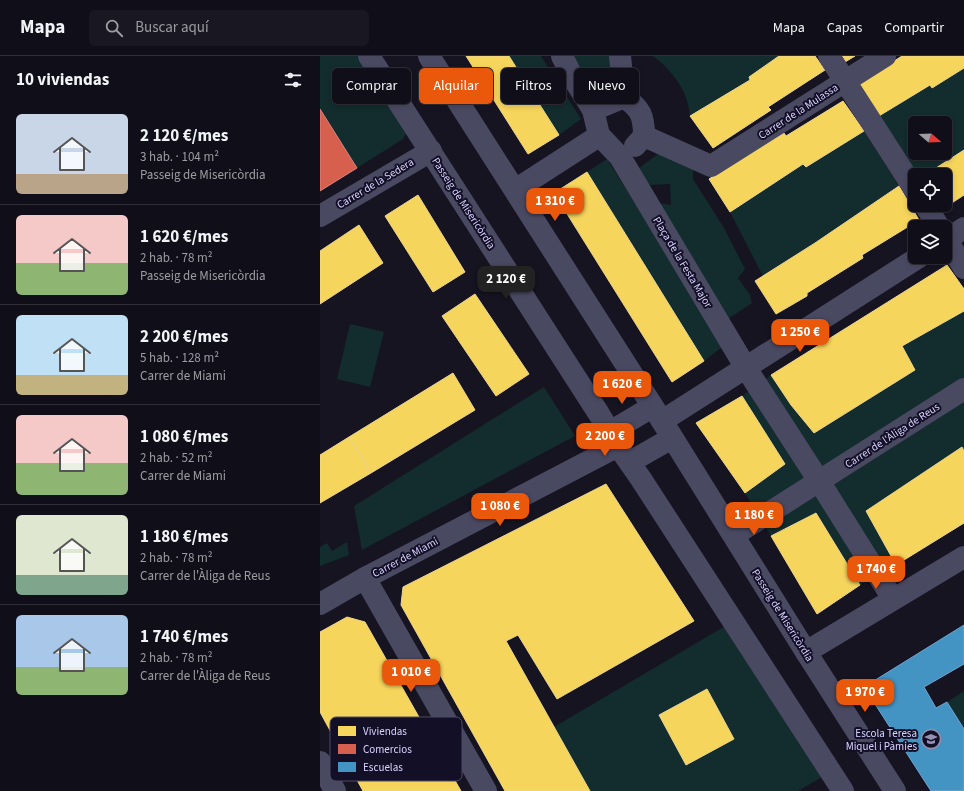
<!DOCTYPE html>
<html lang="es">
<head>
<meta charset="utf-8">
<style>
  :root { --surface:#100f19; --page:#191822; --text:#f1f3f6; --muted:#9c9ca2; --line:#302f38; --accent:#ea580c }
  body { margin:0; font-family:"Source Sans 3",sans-serif; background:var(--page); color:var(--text); height:100vh; display:flex; flex-direction:column; font-size:15px; white-space:nowrap }
  * { box-sizing:border-box; margin:0 }
  p { font-size:13px; color:var(--muted) }
  .icon { flex:none; width:22px; height:22px; fill:none; stroke:currentColor; stroke-width:2; stroke-linecap:round; stroke-linejoin:round }
  .map { position:relative; flex:1; overflow:hidden }
  .drawer { display:flex; flex-direction:column; background:var(--surface); width:320px }
  .drawer>* { flex:none }
  .banner { position:absolute; left:12px; top:12px; width:380px; height:36px; display:flex; gap:8px }
  .needle { width:26px; rotate:109deg }
  .tools { position:absolute; left:588px; top:60px; display:grid; gap:8px }
  .tools a { display:grid; place-items:center; width:44px; height:44px; border-radius:6px; background:var(--surface); box-shadow:0 2px 6px #0003,0 0 0 1px var(--line); font-size:20px }
  .price { position:absolute; translate:-50% -34px; padding:0 9px; border-radius:8px; background:var(--accent); color:#fff; font-size:13px; line-height:26px; filter:drop-shadow(0 1px 2px #0008) }
  .price::after { content:''; position:absolute; left:50%; top:24px; width:12px; height:9px; margin-left:-6px; background:inherit; clip-path:polygon(0 0,100% 0,50% 100%) }
  .price.selected { background:#222; color:#fff }
  ul { padding:0; list-style:none }
  li { display:flex; align-items:center; gap:12px; height:100px; padding:0 16px }
  li+li { border-top:1px solid var(--line) }
  li span { display:grid; place-items:center; flex:none; width:112px; height:80px; border-radius:6px; color:#555 }
  li>.icon { margin-inline-start:auto }
  span .icon { width:48px; height:48px; fill:#fffc; stroke-width:1 }
  li b { font-size:17px }
  h2 { display:flex; justify-content:space-between; align-items:center; height:48px; padding:0 16px; font-size:17px }
  .chip { padding:0 14px; border-radius:6px; background:var(--surface); box-shadow:0 2px 6px #0003,0 0 0 1px var(--line); font-size:14px; line-height:36px }
  .chip.selected { background:var(--accent); color:#fff }
  header { display:flex; align-items:center; gap:24px; box-sizing:border-box; height:56px; padding:0 20px; background:var(--surface); border-bottom:1px solid var(--line) }
  header strong { font-size:19px }
  nav { display:flex; gap:22px; margin-inline-start:auto; font-size:14px }
  .search { width:280px; height:36px; background:var(--page); display:flex; align-items:center; gap:10px; box-sizing:border-box; padding:0 14px; border-radius:6px; color:var(--muted); font-size:15px }
  main { display:flex; flex:1; min-height:0 }
  .map>svg:first-child { display:block }
  .green { fill:#132c2d; fill-rule:evenodd }
  .homes { fill:#f6d55c; stroke:#edd58d }
  .shops { fill:#d6604d; stroke:#d78382 }
  .schools { fill:#4393c3; stroke:#70a6d5 }
  .lines { fill:none; stroke-linecap:round; stroke-linejoin:round }
  .street { stroke:#4a4962; stroke-width:22 }
  .labels { text-anchor:middle; stroke-width:4; stroke-linejoin:round; paint-order:stroke }
  .street-label { font-size:11px; fill:#d9d4ff; stroke:#130f26 }
  .poi-label { font-size:11px; fill:#d9d4ff; stroke:#130f26; text-anchor:end }
  .key { fill:#130f26; stroke:#4e4a67; stroke-width:1 }
  .key-label { font-size:11px; fill:#d9d4ff }
</style>
</head>
<body>
<header>
<strong>Mapa</strong>
<div class="search"><svg class="icon" aria-label="search" viewBox="0 0 24 24"><circle cx="10" cy="10" r="6"/><path d="M15 15l6 6"/></svg>Buscar aquí</div>
<nav><a>Mapa</a><a>Capas</a><a>Compartir</a></nav>
</header>
<main>
<section class="drawer">
<h2>10 viviendas<svg class="icon" aria-label="filters" viewBox="0 0 24 24"><path d="M4 7h16M4 17h16"/><circle cx="9" cy="7" r="2"/><circle cx="15" cy="17" r="2"/></svg></h2>
<ul>
<li><span style="background:linear-gradient(#c9d6e8 75%,#b9a48a 0)"><svg class="icon" aria-label="home" viewBox="0 0 24 24"><path d="M3 11l9-7 9 7M6 9v11h12V9"/></svg></span><div><b>2 120 €/mes</b><p>3 hab. · 104 m²</p><p>Passeig de Misericòrdia</p></div></li>
<li><span style="background:linear-gradient(#f6c9c9 60%,#8fb573 0)"><svg class="icon" aria-label="home" viewBox="0 0 24 24"><path d="M3 11l9-7 9 7M6 9v11h12V9"/></svg></span><div><b>1 620 €/mes</b><p>2 hab. · 78 m²</p><p>Passeig de Misericòrdia</p></div></li>
<li><span style="background:linear-gradient(#bfe0f5 75%,#c2b280 0)"><svg class="icon" aria-label="home" viewBox="0 0 24 24"><path d="M3 11l9-7 9 7M6 9v11h12V9"/></svg></span><div><b>2 200 €/mes</b><p>5 hab. · 128 m²</p><p>Carrer de Miami</p></div></li>
<li><span style="background:linear-gradient(#f6c9c9 60%,#8fb573 0)"><svg class="icon" aria-label="home" viewBox="0 0 24 24"><path d="M3 11l9-7 9 7M6 9v11h12V9"/></svg></span><div><b>1 080 €/mes</b><p>2 hab. · 52 m²</p><p>Carrer de Miami</p></div></li>
<li><span style="background:linear-gradient(#dfe7d0 75%,#7fa58c 0)"><svg class="icon" aria-label="home" viewBox="0 0 24 24"><path d="M3 11l9-7 9 7M6 9v11h12V9"/></svg></span><div><b>1 180 €/mes</b><p>2 hab. · 78 m²</p><p>Carrer de l'Àliga de Reus</p></div></li>
<li><span style="background:linear-gradient(#a9c7e8 65%,#8fb573 0)"><svg class="icon" aria-label="home" viewBox="0 0 24 24"><path d="M3 11l9-7 9 7M6 9v11h12V9"/></svg></span><div><b>1 740 €/mes</b><p>2 hab. · 78 m²</p><p>Carrer de l'Àliga de Reus</p></div></li>
</ul>
</section>
<div class="map">
<svg width="644" height="735" viewBox="0 0 644 735">
  <rect width="100%" height="100%" fill="#161421"/>
  <g class="green">
    <polygon points="0,0 37,0 86,77 83,83 37,112 0,53"/>
    <polygon points="189,0 221,0 261,63 239,79"/>
    <polygon points="254,0 295,0 294,19 266,25"/>
    <path d="M333,0H459L429,21L430,24L370,60C369,56 369,52 368,48C364,30 348,11 333,0Z"/>
    <path d="M644,12V94L605,119H595L554,63L610,29ZM595,67H625V97H595Z"/>
    <polygon points="544,75 579,130 495,187 443,220 410,156 483,108 486,111"/>
    <polygon points="338,98 373,108 373,123 404,172 425,213 418,222 430,239 432,247 406,264 333,146 351,149 350,128 329,129 319,112"/>
    <polygon points="287,103 405,289 384,305 267,116"/>
    <polygon points="644,255 644,395 642,392 546,455 576,509 540,529 496,457 451,480 425,437 465,408 422,340 451,319 471,349 494,377 595,314 582,290"/>
    <polygon points="30,268 64,276 50,331 17,323"/>
    <polygon points="224,331 255,380 42,494 34,450"/>
    <polygon points="27,486 29,499 0,510 0,491 7,487 12,495"/>
    <polygon points="412,566 511,716 478,735 270,735 234,671"/>
    <polygon points="644,635 644,673 627,646"/>
  </g>
  <g class="homes">
    <polygon points="146,0 189,0 239,79 208,98"/>
    <polygon points="459,0 495,0 505,14 448,51 451,54 393,92 370,60 430,24 429,21"/>
    <polygon points="514,0 535,0 520,9"/>
    <polygon points="582,0 644,0 644,12 612,32 610,29 554,63 533,31"/>
    <polygon points="523,45 544,75 486,111 483,108 410,156 389,123 436,93 464,77 466,80"/>
    <polygon points="644,94 644,139 615,158 609,149 625,149 625,119 605,119"/>
    <polygon points="267,116 384,305 352,326 234,137"/>
    <polygon points="579,130 599,164 542,199 543,202 487,237 487,240 456,258 435,225 495,187"/>
    <polygon points="98,139 145,216 113,236 65,160"/>
    <polygon points="39,169 63,207 0,248 0,195"/>
    <polygon points="627,209 644,233 644,255 582,290 595,314 494,377 471,349 451,319"/>
    <polygon points="155,238 209,318 176,340 122,260"/>
    <polygon points="133,317 155,354 51,417 29,381"/>
    <polygon points="422,340 465,408 425,437 376,367"/>
    <polygon points="29,381 51,417 0,447 0,399"/>
    <polygon points="642,391 644,395 644,467 576,509 546,455"/>
    <polygon points="286,428 374,565 237,643 198,579 186,585 270,735 185,735 81,549 83,531"/>
    <polygon points="496,457 540,529 497,558 451,480"/>
    <polygon points="27,561 45,566 141,735 43,735 0,656 0,576"/>
    <polygon points="387,633 414,683 366,709 339,659"/>
  </g>
  <polygon class="shops" points="0,53 37,112 0,135"/>
  <polygon class="schools" points="644,569 644,608 604,631 616,652 627,646 644,673 644,735 611,735 544,631"/>
  <g class="lines">
    <g class="street">
      <polyline points="49,0 279,358 298,390 321,423 523,735"/>
      <polyline points="109,0 342,365 486,596 575,735"/>
      <polyline points="242,0 253,22 273,54 279,79 300,101 426,312 499,425 573,543"/>
      <polyline points="300,0 304,41"/>
      <polyline points="509,0 595,134"/>
      <path d="M273,54L304,41C321,53 324,60 324,80L315,90"/>
      <polyline points="324,80 391,110 565,0"/>
      <polyline points="195,134 274,83 279,79"/>
      <polyline points="605,149 619,171"/>
      <polyline points="0,160 111,95"/>
      <polyline points="625,181 644,212"/>
      <polyline points="625,185 644,172"/>
      <polyline points="342,365 599,201"/>
      <polyline points="290,376 332,351"/>
      <polyline points="310,406 352,382"/>
      <polyline points="414,479 644,333"/>
      <polyline points="45,522 166,735"/>
      <polyline points="0,548 45,522 298,390"/>
      <polyline points="486,596 644,501"/>
      <polyline points="0,706 15,735"/>
    </g>
  </g>
  <defs>
    <symbol id="school-ring" viewBox="-11 -11 22 22"><circle r="9.5" fill="#130f26" stroke="#9591b1" stroke-width="1.5"/><path d="M0-5L7-2L0 1L-7-2ZM-4 1L0 2.5L4 1V4Q0 6-4 4Z" fill="#9591b1"/></symbol>
  </defs>
  <g fill-rule="evenodd">
    <use href="#school-ring" x="600" y="672" width="22" height="22"/>
  </g>
  <g class="labels">
    <g class="street-label">
      <text transform="translate(478 55) rotate(-33)" y="4">Carrer de la Mulassa</text>
      <text transform="translate(55 127) rotate(-31)" y="4">Carrer de la Sedera</text>
      <text transform="translate(144 147) rotate(57)" y="4">Passeig de Misericòrdia</text>
      <text transform="translate(363 206) rotate(59)" y="4">Plaça de la Festa Major</text>
      <text transform="translate(572 379) rotate(-33)" y="4">Carrer de l'Àliga de Reus</text>
      <text transform="translate(85 501) rotate(-28)" y="4">Carrer de Miami</text>
      <text transform="translate(463 559) rotate(58)" y="4">Passeig de Misericòrdia</text>
    </g>
    <g class="poi-label">
      <text x="597" y="681">Escola Teresa<tspan x="597" dy="13">Miquel i Pàmies</tspan></text>
    </g>
  </g>
  <rect x="10" y="661" width="132" height="64" rx="6" class="key"/>
  <rect x="18" y="670" width="18" height="10" fill="#f6d55c"/>
  <rect x="18" y="688" width="18" height="10" fill="#d6604d"/>
  <rect x="18" y="706" width="18" height="10" fill="#4393c3"/>
  <g class="key-label">
    <text x="43" y="679">Viviendas</text>
    <text x="43" y="697">Comercios</text>
    <text x="43" y="715">Escuelas</text>
  </g>
</svg>
<div class="tools">
<a><svg class="needle" viewBox="-14 -14 28 28"><path d="M0-13l5 13h-10z" fill="#e53935"/><path d="M0 13l5-13h-10z" fill="#9c9ca2"/></svg></a>
<a><svg class="icon" aria-label="locate" viewBox="0 0 24 24"><circle cx="12" cy="12" r="6"/><path d="M12 2v4M12 18v4M2 12h4M18 12h4"/></svg></a>
<a><svg class="icon" aria-label="layers" viewBox="0 0 24 24"><path d="M12 4l9 5-9 5-9-5zM3 14l9 5 9-5"/></svg></a>
</div>
<b class="price" style="left:235px;top:166px">1 310 €</b>
<b class="price selected" style="left:186px;top:244px">2 120 €</b>
<b class="price" style="left:480px;top:297px">1 250 €</b>
<b class="price" style="left:302px;top:349px">1 620 €</b>
<b class="price" style="left:285px;top:401px">2 200 €</b>
<b class="price" style="left:180px;top:471px">1 080 €</b>
<b class="price" style="left:434px;top:480px">1 180 €</b>
<b class="price" style="left:556px;top:534px">1 740 €</b>
<b class="price" style="left:91px;top:637px">1 010 €</b>
<b class="price" style="left:545px;top:657px">1 970 €</b>
<div class="banner">
<a class="chip">Comprar</a>
<a class="chip selected">Alquilar</a>
<a class="chip">Filtros</a>
<a class="chip">Nuevo</a>
</div>
</div>
</main>
</body>
</html>
